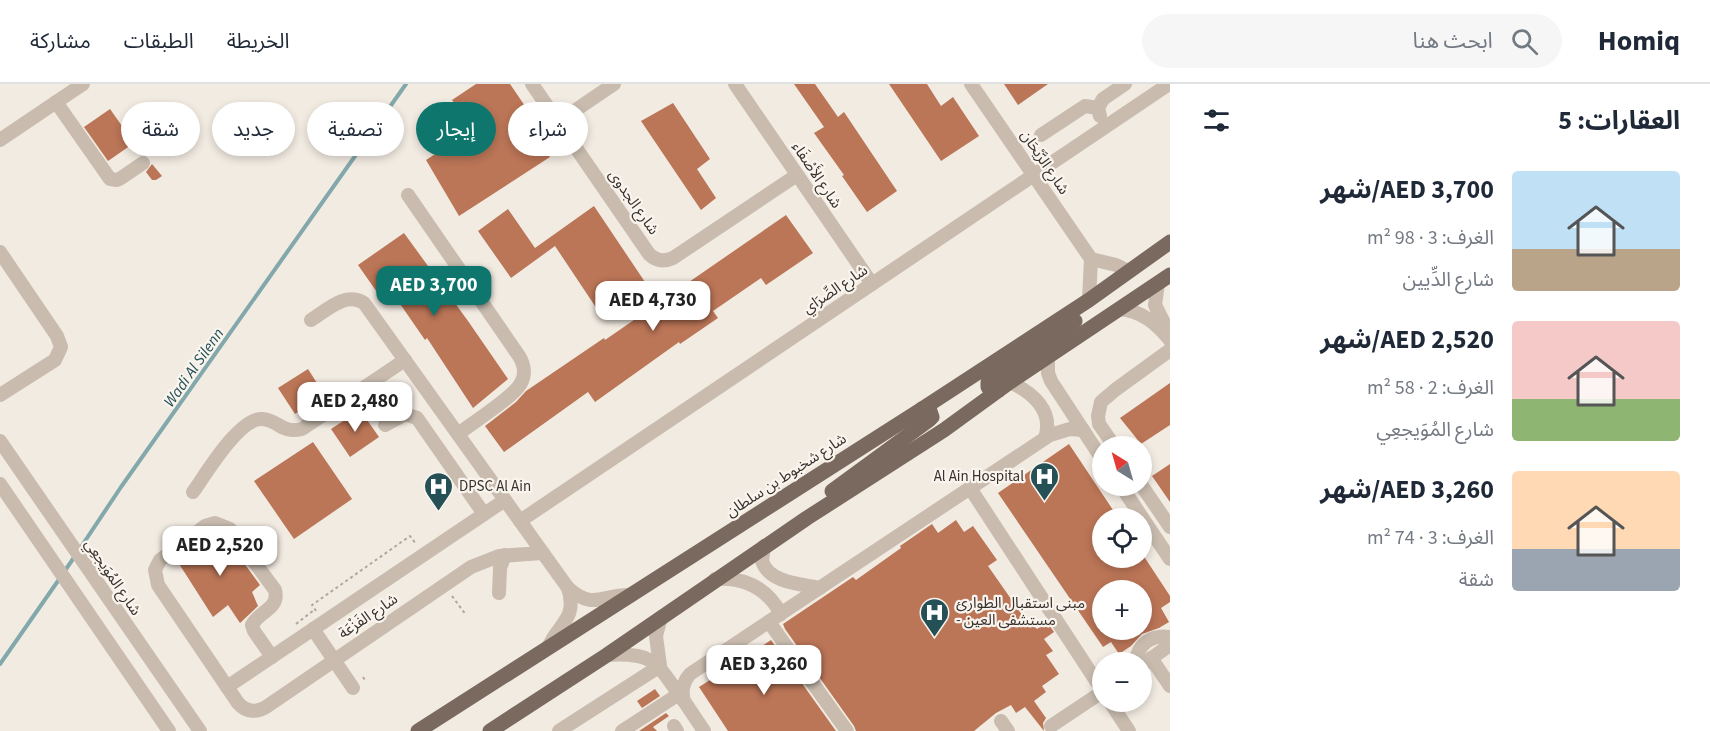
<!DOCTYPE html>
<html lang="ar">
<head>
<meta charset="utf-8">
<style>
  :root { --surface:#fff; --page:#f6f6f7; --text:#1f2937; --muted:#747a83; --line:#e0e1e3; --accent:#0f766e }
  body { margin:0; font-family:"Source Sans 3","Noto Sans Arabic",sans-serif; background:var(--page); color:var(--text); direction:rtl; height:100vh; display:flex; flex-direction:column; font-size:22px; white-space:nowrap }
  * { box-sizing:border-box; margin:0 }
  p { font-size:20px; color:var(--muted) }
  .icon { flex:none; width:33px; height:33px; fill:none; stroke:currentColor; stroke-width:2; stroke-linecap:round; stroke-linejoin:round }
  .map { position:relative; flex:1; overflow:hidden; direction:ltr }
  .side { display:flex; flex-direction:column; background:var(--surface); width:540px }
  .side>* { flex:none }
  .top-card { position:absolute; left:18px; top:18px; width:570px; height:54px; direction:rtl; display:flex; gap:12px }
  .needle { width:39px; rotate:323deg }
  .buttons { position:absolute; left:1092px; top:352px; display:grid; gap:12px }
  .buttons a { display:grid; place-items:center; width:60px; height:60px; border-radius:50%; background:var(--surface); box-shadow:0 3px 9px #0003; font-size:30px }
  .price { position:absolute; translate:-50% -51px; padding:0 14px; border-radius:12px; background:#fff; color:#222; font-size:20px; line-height:39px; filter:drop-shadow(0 2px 3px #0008) }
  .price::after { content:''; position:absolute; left:50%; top:36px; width:18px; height:14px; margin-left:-9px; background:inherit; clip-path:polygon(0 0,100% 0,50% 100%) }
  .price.selected { background:var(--accent); color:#fff }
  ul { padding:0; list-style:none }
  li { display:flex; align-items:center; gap:18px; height:150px; padding:0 30px }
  li span { display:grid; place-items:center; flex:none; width:168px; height:120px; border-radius:6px; color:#555 }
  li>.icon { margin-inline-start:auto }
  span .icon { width:72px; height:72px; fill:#fffc; stroke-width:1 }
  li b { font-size:26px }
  h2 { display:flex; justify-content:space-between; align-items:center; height:72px; padding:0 30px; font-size:26px }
  .chip { padding:0 21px; border-radius:27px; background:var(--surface); box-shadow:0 3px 9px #0003; font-size:21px; line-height:54px }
  .chip.selected { background:var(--accent); color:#fff }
  header { display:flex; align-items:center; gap:36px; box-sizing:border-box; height:84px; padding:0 30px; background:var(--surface); border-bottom:2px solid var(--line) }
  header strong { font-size:28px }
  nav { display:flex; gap:33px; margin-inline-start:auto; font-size:21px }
  .search { width:420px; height:54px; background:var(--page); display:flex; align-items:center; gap:15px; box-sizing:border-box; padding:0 21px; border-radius:33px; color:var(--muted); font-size:22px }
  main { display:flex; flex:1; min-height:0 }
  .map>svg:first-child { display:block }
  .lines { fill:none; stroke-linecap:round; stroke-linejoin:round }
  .stream { stroke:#83a8ac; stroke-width:4 }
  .building { fill:#bb7557; fill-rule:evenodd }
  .path { stroke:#b5a699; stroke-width:2; stroke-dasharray:3 3; stroke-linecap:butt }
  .minor { stroke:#c9bcaf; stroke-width:14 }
  .major { stroke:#79695f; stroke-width:15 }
  .labels { text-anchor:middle; stroke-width:4.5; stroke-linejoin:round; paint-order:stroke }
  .street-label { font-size:15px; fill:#39312c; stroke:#f9f5ee }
  .poi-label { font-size:15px; fill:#39312c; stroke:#f9f5ee; text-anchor:start }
  .water-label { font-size:16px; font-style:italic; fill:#255056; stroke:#f9f5ee }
</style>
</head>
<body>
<header>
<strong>Homiq</strong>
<div class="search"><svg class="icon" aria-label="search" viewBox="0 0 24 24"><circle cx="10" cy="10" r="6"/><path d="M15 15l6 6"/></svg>ابحث هنا</div>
<nav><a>الخريطة</a><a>الطبقات</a><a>مشاركة</a></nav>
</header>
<main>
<section class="side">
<h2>العقارات: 5<svg class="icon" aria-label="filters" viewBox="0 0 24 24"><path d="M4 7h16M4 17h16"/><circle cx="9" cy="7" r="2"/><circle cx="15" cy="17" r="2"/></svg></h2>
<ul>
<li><span style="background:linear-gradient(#bfe0f5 65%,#b9a48a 0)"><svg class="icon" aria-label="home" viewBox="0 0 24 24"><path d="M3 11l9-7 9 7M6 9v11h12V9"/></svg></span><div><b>AED 3,700/شهر</b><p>الغرف: 3 · 98 m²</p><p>شارع الدِّيين</p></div></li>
<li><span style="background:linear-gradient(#f6c9c9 65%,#8fb573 0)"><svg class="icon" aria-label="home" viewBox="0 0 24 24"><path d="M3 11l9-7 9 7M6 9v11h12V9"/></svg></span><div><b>AED 2,520/شهر</b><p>الغرف: 2 · 58 m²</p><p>شارع المُوَيجعِي</p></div></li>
<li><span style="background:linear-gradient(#ffd9b3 65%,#9aa5b1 0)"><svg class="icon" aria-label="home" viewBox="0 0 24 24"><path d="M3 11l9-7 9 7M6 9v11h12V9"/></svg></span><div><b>AED 3,260/شهر</b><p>الغرف: 3 · 74 m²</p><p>شقة</p></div></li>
</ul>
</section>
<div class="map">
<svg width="1170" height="647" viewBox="0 0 1170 647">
  <rect width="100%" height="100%" fill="#f2ebe2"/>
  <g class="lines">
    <g class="stream">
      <polyline points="79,466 121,403 406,0"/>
      <polyline points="64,488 75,472"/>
      <polyline points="0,580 60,494"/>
    </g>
  </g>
  <g class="building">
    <polygon points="476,0 510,0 525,22 518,27 550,73 459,132 426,76 472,46 452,16"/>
    <polygon points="794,0 815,0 838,33 844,28 897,107 867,128 842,92 844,91 814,49 824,43"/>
    <polygon points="889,0 927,0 941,22 953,13 979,52 941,77"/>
    <polygon points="1004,0 1048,0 1018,21"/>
    <polygon points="673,19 710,75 697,85 716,114 701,126 641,37"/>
    <polygon points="110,25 134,59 108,77 84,43"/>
    <polygon points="152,80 162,92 156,96 152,96 146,88"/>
    <polygon points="594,122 647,201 599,228 555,162 511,194 478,147 508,125 535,164"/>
    <polygon points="786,131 813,169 766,201 761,194 713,227 718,234 680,260 679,258 595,318 588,308 504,368 485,342 516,318 526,307 604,254 605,256"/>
    <polygon points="404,149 468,237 508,295 473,324 427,254 425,256 396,214 386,221 358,181"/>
    <polygon points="308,285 324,310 295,330 278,304"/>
    <polygon points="1170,299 1170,341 1141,360 1120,334"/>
    <polygon points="360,326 379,353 350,373 331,345"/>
    <polygon points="313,358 352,415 294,455 254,397"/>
    <path d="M1069,360L1119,435H1102V474H1145L1170,512V518L1161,524L1169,538L1159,544L1142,550L1131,562L1119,570L1111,558L1103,563L998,409ZM1102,507H1142V546H1102Z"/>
    <polygon points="1170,380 1170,418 1152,392"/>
    <polygon points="956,436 964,448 973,442 997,476 988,482 1027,538 1031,536 1037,545 1047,538 1054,548 1044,555 1053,567 1046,571 1059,590 1042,602 1046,608 1034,617 1046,634 1043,639 1044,647 1025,623 1016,629 1011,621 996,629 974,647 856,647 854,642 785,545 783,540 853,493 856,496 901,464 900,462 932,440 938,449"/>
    <polygon points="215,449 224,452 260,501 252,508 258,522 240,539 228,521 213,533 176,475 209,450"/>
    <polygon points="771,556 836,647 728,647 699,603 732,582 728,576 737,570 741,576"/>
    <polygon points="655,605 660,612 642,624 637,617"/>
    <polygon points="666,629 669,632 653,643 657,647 639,647"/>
  </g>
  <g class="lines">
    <g class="path">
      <polyline points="452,512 466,531"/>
      <polyline points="316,527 312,521 410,452 416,460"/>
      <polyline points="296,540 314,526"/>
      <polyline points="363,593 366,598"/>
    </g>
    <g class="minor">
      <path d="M532,0L649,170C656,177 664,178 673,174L797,91"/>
      <polyline points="735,0 872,200"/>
      <polyline points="971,0 1091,175 1089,216"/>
      <polyline points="56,18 110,95 117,96 121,94 143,79"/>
      <polyline points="1100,32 1098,24 1103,15 1125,0"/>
      <polyline points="558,38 614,0"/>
      <polyline points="1041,51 1085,22 1098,24"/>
      <polyline points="0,56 83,0"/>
      <path d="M408,111L519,272C524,280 526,290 521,299C514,313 472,339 458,350"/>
      <polyline points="0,168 57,252 61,263 55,276 0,311"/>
      <polyline points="1091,175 1116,181 1128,187"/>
      <polyline points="1158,199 1155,221 1167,245"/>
      <path d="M1119,225C1142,227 1156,239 1170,256"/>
      <path d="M311,236C327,226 346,207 364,219L568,504C594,527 603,510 630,511"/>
      <polyline points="1048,273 1048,289 1051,297 1102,375"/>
      <path d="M1010,298C1033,309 1054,327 1045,354"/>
      <polyline points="385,341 405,330 417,334 484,430"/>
      <polyline points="0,357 200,647"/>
      <polyline points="1115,363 1099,340 1098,332 1101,318 1115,306 1170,266"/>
      <polyline points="0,400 169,647"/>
      <polyline points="1121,402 1170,475"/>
      <polyline points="1142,402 1170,443"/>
      <polyline points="970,404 1102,606"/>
      <path d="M193,408C206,390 239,334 262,335C279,336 281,350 302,345L405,276"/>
      <polyline points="520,437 1169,0"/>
      <path d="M764,462L762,477C769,499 801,500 820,504"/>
      <path d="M715,495C744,493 767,504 781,530"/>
      <polyline points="499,509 500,484 505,471"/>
      <polyline points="769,538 847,647"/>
      <polyline points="313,545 353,604"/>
      <path d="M548,564C558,539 578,536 568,504"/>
      <path d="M607,571C656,568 656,579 683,616"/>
      <path d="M272,573L254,547L252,541C259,527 280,525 275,506L230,445L215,439L205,442L160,476L155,486L158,501L238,619C246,628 256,629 266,623L471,483L499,472L542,469"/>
      <polyline points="1151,574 1170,602"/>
      <path d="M1135,579C1138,560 1151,550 1170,553"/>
      <polyline points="1142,581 1170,561"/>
      <polyline points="660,582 656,552 661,533"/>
      <polyline points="227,603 505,416"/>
      <polyline points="1110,618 1129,647"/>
      <polyline points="1001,637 1008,647"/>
      <polyline points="674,642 677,647"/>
      <polyline points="1051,642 1102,608"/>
      <polyline points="559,647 660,582"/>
      <polyline points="622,647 679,610"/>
      <path d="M704,647L684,617C681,607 683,598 690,590L1050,351L1070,345L1083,346"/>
    </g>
    <g class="major">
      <polyline points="999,306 991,307 988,303 988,298 993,293 1075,237"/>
      <polyline points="832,407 929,336 932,333 930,327 922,325"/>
      <polyline points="418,647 922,325 1089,216 1170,158"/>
      <polyline points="490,647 607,571 807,434 944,346 1010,298 1170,191"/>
    </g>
  </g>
  <defs>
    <symbol id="hospital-pin" viewBox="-11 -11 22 30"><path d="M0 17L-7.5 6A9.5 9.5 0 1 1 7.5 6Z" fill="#255056" stroke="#f9f5ee"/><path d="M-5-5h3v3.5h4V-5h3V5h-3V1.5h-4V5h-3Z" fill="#fff"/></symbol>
  </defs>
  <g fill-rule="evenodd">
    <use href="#hospital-pin" x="1028" y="376" width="33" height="45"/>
    <use href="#hospital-pin" x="422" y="386" width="33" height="45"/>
    <use href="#hospital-pin" x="918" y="512" width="33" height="45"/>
  </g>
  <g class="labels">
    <g class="street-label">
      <text transform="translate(1045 78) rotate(56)" y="5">شارع الرَّيْحَان</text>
      <text transform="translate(817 91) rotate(56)" y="5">شارع الأَصْفَاء</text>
      <text transform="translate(634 118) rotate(55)" y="5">شارع الجدوى</text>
      <text transform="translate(835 205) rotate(-34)" y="5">شارع الصِّرَاي</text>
      <text transform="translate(786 391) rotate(-33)" y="5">شارع شخبوط بن سلطان</text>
      <text transform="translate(113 493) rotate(56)" y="5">شارع المُوَيجعِي</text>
      <text transform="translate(368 532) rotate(-34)" y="5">شارع الفَزْعَة</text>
    </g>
    <g class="poi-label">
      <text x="1024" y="397" text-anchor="end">Al Ain Hospital</text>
      <text x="459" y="407">DPSC Al Ain</text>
      <text x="956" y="524">مبنى استقبال الطوارئ<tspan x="956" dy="17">- مستشفى العين</tspan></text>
    </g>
    <g class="water-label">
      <text transform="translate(193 283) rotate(-55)" y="6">Wadi Al Silenn</text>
    </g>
  </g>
</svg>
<div class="buttons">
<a><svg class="needle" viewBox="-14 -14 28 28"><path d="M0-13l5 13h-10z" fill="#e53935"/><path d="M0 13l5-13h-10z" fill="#747a83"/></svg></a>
<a><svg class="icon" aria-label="locate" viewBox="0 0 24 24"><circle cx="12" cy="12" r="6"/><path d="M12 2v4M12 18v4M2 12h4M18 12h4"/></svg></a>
<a>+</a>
<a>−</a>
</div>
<b class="price selected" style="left:434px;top:233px">AED 3,700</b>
<b class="price" style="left:653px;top:248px">AED 4,730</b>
<b class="price" style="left:355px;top:349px">AED 2,480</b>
<b class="price" style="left:220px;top:493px">AED 2,520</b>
<b class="price" style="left:764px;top:612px">AED 3,260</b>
<div class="top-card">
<a class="chip">شراء</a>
<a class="chip selected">إيجار</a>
<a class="chip">تصفية</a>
<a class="chip">جديد</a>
<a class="chip">شقة</a>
</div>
</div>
</main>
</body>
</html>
